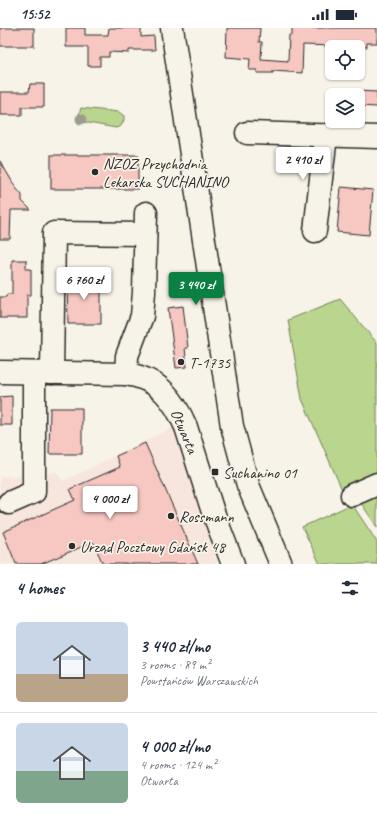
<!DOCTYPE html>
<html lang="en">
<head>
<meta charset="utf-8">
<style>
  :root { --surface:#fff; --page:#f2f2f3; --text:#1f2937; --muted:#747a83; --line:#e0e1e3; --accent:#0b8043 }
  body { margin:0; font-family:Caveat,sans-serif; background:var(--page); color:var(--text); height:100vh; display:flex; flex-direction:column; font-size:15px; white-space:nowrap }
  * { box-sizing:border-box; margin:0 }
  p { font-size:13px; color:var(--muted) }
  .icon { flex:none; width:22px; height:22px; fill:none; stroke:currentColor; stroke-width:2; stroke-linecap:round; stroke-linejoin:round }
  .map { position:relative; height:536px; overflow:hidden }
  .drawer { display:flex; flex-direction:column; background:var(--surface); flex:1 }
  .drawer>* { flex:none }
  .tools { position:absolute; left:325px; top:12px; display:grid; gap:8px }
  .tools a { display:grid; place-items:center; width:40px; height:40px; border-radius:6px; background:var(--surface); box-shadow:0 1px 3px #0004; font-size:20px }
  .price { position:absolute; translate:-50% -34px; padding:0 9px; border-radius:4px; background:#fff; color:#222; font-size:13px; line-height:26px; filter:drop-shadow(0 1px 2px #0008) }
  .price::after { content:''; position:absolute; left:50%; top:24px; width:12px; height:9px; margin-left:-6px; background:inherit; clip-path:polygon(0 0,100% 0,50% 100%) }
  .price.active { background:var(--accent); color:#fff }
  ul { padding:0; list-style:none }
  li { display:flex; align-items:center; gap:12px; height:100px; padding:0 16px }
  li+li { border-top:1px solid var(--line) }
  li span { display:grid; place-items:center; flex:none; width:112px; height:80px; border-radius:6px; color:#555 }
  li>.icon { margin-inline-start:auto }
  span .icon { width:48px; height:48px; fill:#fffc; stroke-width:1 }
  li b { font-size:17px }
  h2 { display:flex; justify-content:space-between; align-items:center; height:48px; padding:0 16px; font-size:17px }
  .status { display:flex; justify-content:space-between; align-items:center; height:28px; padding:0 20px; background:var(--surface); direction:ltr }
  .status svg { height:11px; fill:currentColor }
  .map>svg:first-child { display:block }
  .built { fill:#f7e6dd }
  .green { fill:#bad58d; stroke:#72805c }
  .building { fill:#f7c7c2; stroke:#2b2b2b }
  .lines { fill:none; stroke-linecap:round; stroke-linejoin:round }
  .minor-casing { stroke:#2b2b2b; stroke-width:25 }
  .minor { stroke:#f7f3e8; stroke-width:22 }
  .tree { fill:#9b9d8e }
  .poi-dot { fill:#2b2b2b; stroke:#f7f3e8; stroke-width:1.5 }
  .labels { text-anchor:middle; stroke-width:3.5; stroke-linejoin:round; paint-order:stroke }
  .poi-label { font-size:16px; fill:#2b2b2b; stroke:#f7f3e8; text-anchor:start }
  .street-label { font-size:16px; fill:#2b2b2b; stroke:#f7f3e8 }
</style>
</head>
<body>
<div class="status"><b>15:52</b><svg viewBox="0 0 49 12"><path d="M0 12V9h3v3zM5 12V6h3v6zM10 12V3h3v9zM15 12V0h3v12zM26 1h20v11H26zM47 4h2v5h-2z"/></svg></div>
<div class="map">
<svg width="377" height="536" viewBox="0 0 377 536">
  <rect width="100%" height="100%" fill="#f7f3e8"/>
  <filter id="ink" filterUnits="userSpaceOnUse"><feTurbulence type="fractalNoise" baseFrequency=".025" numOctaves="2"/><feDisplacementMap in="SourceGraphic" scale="8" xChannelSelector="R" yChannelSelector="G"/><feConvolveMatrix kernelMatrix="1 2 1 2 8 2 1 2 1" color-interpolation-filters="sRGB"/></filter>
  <g filter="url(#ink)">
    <polygon class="built" points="174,399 217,536 0,536 0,448 28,448 57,444 63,453"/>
    <g class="green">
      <polygon points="81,80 119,84 124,88 124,92 121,98 116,100 77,93"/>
      <polygon points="340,271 377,315 377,449 343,464 302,371 288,292"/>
      <polygon points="377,464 377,499 359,472"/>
      <polygon points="352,476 377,514 377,536 320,536 302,499"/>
    </g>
    <g class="building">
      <rect x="0" y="0" width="34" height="18"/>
      <polygon points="66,0 85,0 85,7 108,7 109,0 141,0 141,9 154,8 155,22 129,22 129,25 109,24 109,29 100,29 100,38 88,38 88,19 66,19"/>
      <polygon points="227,0 260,0 259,14 262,14 261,31 288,33 289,7 292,7 292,0 377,0 377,15 367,15 367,19 303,17 302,45 273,43 273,45 257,45 257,42 249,42 250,31 226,29"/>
      <polygon points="30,56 44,56 44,79 22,79 22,87 0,87 0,64 29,64"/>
      <polygon points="358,63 377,64 377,79 358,78"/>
      <rect x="51" y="127" width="87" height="34"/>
      <polygon points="0,133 16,160 22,167 22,173 31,182 11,182 10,211 0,211"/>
      <polygon points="341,159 373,162 369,207 337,204"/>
      <polygon points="12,232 26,232 26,241 31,241 31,267 27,267 27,290 0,290 0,269 6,269 7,266 12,266"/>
      <polygon points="67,250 101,250 101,296 68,296"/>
      <polygon points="183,278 188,320 185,320 187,339 176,340 168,280"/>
      <polygon points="12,368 12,397 0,397 0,369"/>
      <polygon points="50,380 82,380 82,426 49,426"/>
      <polygon points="145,415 198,536 103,536 93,514 41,536 16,536 3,504 75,472 70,461 120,439 116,428"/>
    </g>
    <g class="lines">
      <defs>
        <g id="minor">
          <polyline points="172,0 232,398 248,457 281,536"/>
          <polyline points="247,105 377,109"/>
          <polyline points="315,203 326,107"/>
          <path d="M0,344L126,346C158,350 174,371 186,399L213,484L233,536"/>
          <polyline points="52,345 54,205 145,206"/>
          <polyline points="126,346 127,328 142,288 144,264 146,185"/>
          <polyline points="352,467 377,456"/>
          <polyline points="9,475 34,464 34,345"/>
        </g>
      </defs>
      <use href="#minor" class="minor-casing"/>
      <use href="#minor" class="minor"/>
    </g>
    <circle class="tree" cx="81" cy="91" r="5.5"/>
  </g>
  <g class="poi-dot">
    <circle cx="95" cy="144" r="4"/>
    <circle cx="181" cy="334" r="4"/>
    <rect x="211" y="440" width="8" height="8" rx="2"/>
    <circle cx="171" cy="488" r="4"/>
    <circle cx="72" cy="518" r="4"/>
  </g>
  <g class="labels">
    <g class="poi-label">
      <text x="103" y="141">NZOZ Przychodnia<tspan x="103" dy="18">Lekarska SUCHANINO</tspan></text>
      <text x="189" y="340">T-1735</text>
      <text x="223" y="450">Suchanino 01</text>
      <text x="179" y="494">Rossmann</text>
      <text x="80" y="524">Urząd Pocztowy Gdańsk 48</text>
    </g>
    <g class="street-label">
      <text transform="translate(185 403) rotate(67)" y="6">Otwarta</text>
    </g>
  </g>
</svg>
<div class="tools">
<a><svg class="icon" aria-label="locate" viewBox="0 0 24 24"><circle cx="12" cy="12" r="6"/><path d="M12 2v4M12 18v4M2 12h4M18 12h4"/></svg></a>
<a><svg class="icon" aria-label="layers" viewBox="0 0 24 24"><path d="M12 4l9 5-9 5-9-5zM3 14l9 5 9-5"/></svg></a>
</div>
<b class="price" style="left:303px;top:153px">2 410 zł</b>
<b class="price" style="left:84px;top:273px">6 760 zł</b>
<b class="price active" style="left:196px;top:278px">3 440 zł</b>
<b class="price" style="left:110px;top:492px">4 000 zł</b>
</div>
<section class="drawer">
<h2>4 homes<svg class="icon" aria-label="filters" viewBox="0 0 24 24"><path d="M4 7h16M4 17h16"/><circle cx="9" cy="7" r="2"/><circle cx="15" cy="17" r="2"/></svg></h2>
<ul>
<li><span style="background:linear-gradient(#c9d6e8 65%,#b9a48a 0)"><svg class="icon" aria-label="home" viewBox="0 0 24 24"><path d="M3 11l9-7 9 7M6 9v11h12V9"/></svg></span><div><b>3 440 zł/mo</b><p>3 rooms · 89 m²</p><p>Powstańców Warszawskich</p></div></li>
<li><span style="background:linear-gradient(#c9d6e8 60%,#7fa58c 0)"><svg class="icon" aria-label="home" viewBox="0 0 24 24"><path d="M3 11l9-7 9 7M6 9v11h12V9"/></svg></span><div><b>4 000 zł/mo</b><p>4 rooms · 124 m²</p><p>Otwarta</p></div></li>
</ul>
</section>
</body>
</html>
